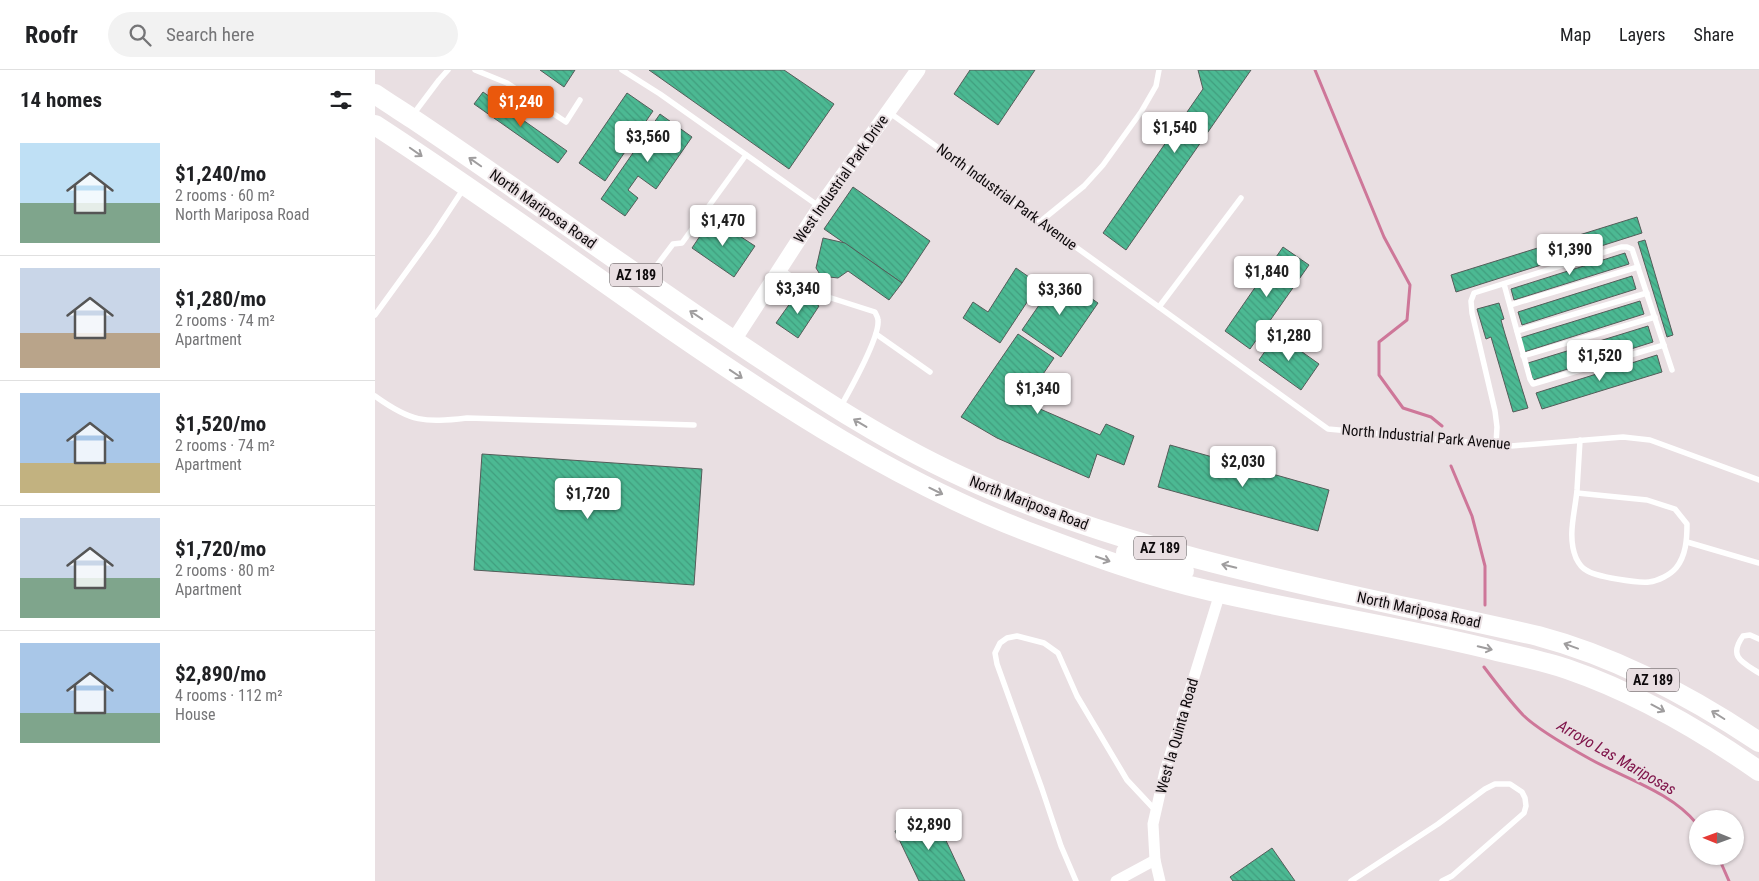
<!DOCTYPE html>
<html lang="en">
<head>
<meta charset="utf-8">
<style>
  :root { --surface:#fff; --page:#f2f2f2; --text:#202124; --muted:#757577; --line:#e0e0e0; --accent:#ea580c }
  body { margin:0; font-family:"Roboto Condensed",sans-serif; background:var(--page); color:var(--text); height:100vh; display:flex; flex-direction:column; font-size:19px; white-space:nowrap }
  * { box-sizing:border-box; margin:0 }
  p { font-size:16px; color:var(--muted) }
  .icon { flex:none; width:28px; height:28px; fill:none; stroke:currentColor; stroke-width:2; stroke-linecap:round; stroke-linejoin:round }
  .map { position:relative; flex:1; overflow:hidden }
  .sheet { display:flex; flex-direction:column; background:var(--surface); width:375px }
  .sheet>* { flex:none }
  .needle { width:32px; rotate:271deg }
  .tools { position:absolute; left:1314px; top:740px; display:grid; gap:10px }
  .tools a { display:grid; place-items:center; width:55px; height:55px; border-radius:50%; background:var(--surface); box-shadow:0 1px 4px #0004; font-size:25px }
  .price { position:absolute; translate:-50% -42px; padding:0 11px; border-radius:5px; background:#fff; color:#222; font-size:16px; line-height:32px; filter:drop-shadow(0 1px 2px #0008) }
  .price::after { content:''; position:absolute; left:50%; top:30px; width:15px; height:11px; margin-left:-8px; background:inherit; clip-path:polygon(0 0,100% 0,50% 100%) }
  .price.active { background:var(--accent); color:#fff }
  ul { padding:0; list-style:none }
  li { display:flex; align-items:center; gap:15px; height:125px; padding:0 20px }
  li+li { border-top:1px solid var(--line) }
  li span { display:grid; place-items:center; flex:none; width:140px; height:100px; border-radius:0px; color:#555 }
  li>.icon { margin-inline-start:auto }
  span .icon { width:60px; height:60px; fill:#fffc; stroke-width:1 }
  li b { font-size:21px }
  h2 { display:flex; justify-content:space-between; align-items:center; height:60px; padding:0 20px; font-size:21px }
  header { display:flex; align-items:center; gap:30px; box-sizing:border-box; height:70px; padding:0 25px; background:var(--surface); border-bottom:1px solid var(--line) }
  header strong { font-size:24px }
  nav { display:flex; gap:28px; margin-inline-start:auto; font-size:18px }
  .search { width:350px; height:45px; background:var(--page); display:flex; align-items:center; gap:12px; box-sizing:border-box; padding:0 18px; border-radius:28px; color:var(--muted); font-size:19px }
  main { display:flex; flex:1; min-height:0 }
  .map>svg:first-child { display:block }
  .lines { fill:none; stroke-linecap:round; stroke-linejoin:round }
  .stream { stroke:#ce7799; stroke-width:3 }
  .building { fill:url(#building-back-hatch); stroke:#545c59 }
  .service { stroke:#fff; stroke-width:5.5 }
  .minor { stroke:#fff; stroke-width:11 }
  .tertiary { stroke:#fff; stroke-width:15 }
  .trunk { stroke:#fff; stroke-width:20 }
  .oneway { stroke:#9f9d9e }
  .labels { text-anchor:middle; stroke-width:4; stroke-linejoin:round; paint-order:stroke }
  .shield { fill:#e9dfe2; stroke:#504a4c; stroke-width:1 }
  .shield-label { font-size:14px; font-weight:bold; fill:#0e0a0c }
  .street-label { font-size:15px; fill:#0e0a0c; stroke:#e9dfe2 }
  .water-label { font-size:16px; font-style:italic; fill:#80174c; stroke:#e9dfe2 }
</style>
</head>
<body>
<header>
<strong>Roofr</strong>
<div class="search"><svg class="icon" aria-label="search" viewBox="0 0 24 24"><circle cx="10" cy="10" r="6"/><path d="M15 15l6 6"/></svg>Search here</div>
<nav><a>Map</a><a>Layers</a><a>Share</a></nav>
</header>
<main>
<section class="sheet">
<h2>14 homes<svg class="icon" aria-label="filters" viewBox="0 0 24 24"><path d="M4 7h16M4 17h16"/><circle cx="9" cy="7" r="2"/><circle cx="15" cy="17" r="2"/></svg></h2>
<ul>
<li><span style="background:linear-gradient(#bfe0f5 60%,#7fa58c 0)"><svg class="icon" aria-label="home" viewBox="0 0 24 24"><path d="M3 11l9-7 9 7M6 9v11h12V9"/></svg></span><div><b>$1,240/mo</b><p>2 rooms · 60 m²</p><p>North Mariposa Road</p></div></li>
<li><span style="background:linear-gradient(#c9d6e8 65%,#b9a48a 0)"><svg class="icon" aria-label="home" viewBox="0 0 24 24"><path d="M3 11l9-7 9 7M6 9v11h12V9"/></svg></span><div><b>$1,280/mo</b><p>2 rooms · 74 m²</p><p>Apartment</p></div></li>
<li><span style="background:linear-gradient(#a9c7e8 70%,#c2b280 0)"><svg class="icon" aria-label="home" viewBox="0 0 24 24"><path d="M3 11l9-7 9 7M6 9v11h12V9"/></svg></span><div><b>$1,520/mo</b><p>2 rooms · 74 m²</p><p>Apartment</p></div></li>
<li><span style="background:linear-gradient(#c9d6e8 60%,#7fa58c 0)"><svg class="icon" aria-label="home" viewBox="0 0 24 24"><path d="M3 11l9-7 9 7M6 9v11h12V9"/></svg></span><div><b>$1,720/mo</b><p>2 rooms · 80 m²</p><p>Apartment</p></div></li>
<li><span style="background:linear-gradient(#a9c7e8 70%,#7fa58c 0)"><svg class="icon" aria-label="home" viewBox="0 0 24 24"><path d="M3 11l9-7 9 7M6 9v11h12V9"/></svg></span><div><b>$2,890/mo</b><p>4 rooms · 112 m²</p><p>House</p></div></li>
</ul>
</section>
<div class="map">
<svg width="1384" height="811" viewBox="0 0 1384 811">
  <defs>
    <pattern id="building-back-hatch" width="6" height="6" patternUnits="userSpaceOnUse" patternTransform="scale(1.25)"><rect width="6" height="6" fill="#4cb993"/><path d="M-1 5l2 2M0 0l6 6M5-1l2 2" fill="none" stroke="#419e7e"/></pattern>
  </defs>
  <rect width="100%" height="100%" fill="#e9dfe2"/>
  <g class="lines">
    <g class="stream">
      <polyline points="940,0 1009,167 1035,215 1032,250 1004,272 1004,305 1028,338 1056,347 1067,356"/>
      <polyline points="1076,396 1097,446 1110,496 1110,535"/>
      <path d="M1109,597C1121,613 1134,630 1148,645C1162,659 1197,679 1215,689C1251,709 1296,722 1322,754"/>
      <polyline points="1343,786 1354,811"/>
    </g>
  </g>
  <g class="building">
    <polygon points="165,0 200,0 189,17"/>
    <polygon points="274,0 409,0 459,34 414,99"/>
    <polygon points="595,0 660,0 623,55 579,24"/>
    <polygon points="823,0 876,0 751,180 728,163 828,19"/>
    <polygon points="108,22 192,81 183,93 99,34"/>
    <polygon points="252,23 278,41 230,111 204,93"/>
    <polygon points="285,44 317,67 281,119 263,106 253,120 263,128 250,146 226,129"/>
    <polygon points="478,117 555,171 527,213 449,159"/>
    <polygon points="1262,147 1267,163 1081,222 1076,205"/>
    <polygon points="337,148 380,176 359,207 317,178"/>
    <polygon points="448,168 470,173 527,213 514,230 473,201 463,208 446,206 441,198"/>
    <polygon points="1270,170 1298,265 1292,267 1263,172"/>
    <polygon points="908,177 934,195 875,279 850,261"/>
    <polygon points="1250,183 1254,194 1139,230 1136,219"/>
    <polygon points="641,198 664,214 625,273 588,248 598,232 613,242"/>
    <polygon points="684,206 723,233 686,287 647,260"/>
    <polygon points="1257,206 1261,219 1147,255 1143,242"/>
    <polygon points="423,222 444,236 423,268 401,253"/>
    <polygon points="1265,231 1269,244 1149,282 1145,268"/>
    <polygon points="1124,233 1129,249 1126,250 1130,264 1153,338 1138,342 1116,267 1111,269 1102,239"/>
    <polygon points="1273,256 1278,272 1158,310 1153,293"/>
    <polygon points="643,264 679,288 649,332 725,365 731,354 759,366 749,395 722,384 714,408 622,368 586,347"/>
    <polygon points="902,264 944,294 926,320 884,290"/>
    <polygon points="1282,285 1287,302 1167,339 1161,323"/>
    <polygon points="795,375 954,420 943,461 783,417"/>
    <polygon points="107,384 327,399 319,515 99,500"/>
    <polygon points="558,743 590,811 544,811 520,761"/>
    <polygon points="897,778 920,811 858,811 855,807"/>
  </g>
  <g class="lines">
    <g class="service">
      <polyline points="100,0 132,13 191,52 205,30"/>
      <polyline points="247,0 285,24 445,137"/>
      <polyline points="515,43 953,359 1136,376 1248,367 1275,370 1384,410"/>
      <polyline points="37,46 64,10 73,0"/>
      <polyline points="666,151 709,116 728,95 766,42 781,16 784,0"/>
      <path d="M405,199L435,218L453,227L500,242C501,245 503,247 503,250C505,266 475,320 466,336"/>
      <polyline points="273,207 298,174 307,173 371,85"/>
      <polyline points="1129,214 1155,309 1158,314 1289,275"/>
      <polyline points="1135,235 1263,197"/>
      <polyline points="784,237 866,128"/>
      <polyline points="0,245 58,165 89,118"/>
      <polyline points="1142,261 1272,223"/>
      <polyline points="501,264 555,302"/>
      <polyline points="1148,286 1280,247"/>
      <path d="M0,326C36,352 49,353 92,348L319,355"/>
      <polyline points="1121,374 1122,357 1120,341 1097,243 1096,231 1099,223 1246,177 1252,177 1257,179 1297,300"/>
      <path d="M1202,423L1272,430L1300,439L1312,454C1312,469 1311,486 1301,498C1295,505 1283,511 1274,512C1263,513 1220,507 1211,500C1207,498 1203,492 1201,488C1192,466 1200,443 1202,420C1203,404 1204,387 1205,370"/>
      <polyline points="1312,472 1384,493"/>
      <path d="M1384,569L1375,565L1368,566C1353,587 1367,592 1384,603"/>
      <polyline points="701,811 686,776 667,719 622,594 620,583 625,573 632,568 642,566 669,573 683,583 702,626 752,710 781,741"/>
      <polyline points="976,811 1063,754 1110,719 1120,714 1135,714 1147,722 1150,728 1151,736 1149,743 1077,806 1067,811"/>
    </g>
    <g class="minor">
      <polyline points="741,811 780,790"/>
      <polyline points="785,811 780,790 778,754 790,701 845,523"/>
    </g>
    <polyline class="tertiary" points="359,270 445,137 543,0"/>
    <g class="trunk">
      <path d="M0,24C13,33 26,41 38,49C138,116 235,187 334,254C421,312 506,372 603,414C781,492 975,523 1163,566C1242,587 1317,627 1384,672"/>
      <path d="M0,55C100,120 197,190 294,258C407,336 522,411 651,461C712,484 773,507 836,521C927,542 1019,556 1110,578C1137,585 1166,590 1192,599C1262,623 1324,659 1384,701"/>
      <polyline points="751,482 809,501"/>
    </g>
  </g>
  <defs><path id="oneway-shaft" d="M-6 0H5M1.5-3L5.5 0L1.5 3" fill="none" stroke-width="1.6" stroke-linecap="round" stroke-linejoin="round" transform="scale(1.25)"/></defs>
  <g class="oneway">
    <use href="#oneway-shaft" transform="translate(41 82) rotate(35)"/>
    <use href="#oneway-shaft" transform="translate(100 92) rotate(-145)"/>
    <use href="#oneway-shaft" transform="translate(321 245) rotate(-146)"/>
    <use href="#oneway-shaft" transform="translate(361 304) rotate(34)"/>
    <use href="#oneway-shaft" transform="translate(485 353) rotate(-149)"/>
    <use href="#oneway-shaft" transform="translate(561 421) rotate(26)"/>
    <use href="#oneway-shaft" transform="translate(728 489) rotate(19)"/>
    <use href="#oneway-shaft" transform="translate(854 496) rotate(-166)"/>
    <use href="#oneway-shaft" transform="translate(1196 576) rotate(-160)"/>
    <use href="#oneway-shaft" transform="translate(1110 578) rotate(14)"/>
    <use href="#oneway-shaft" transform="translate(1283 638) rotate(28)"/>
    <use href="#oneway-shaft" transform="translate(1343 645) rotate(-148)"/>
  </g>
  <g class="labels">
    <g class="shield">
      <rect x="235" y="193.5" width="52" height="23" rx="4"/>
      <rect x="759" y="466.5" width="52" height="23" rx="4"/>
      <rect x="1252" y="598.5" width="52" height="23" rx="4"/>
    </g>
    <g class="shield-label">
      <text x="261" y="210">AZ 189</text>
      <text x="785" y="483">AZ 189</text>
      <text x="1278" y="615">AZ 189</text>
    </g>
    <g class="street-label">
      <text transform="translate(466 109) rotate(-55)" y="5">West Industrial Park Drive</text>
      <text transform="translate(632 127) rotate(36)" y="5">North Industrial Park Avenue</text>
      <text transform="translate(168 139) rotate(35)" y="5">North Mariposa Road</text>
      <text transform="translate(1051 367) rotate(5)" y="5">North Industrial Park Avenue</text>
      <text transform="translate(654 433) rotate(21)" y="5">North Mariposa Road</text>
      <text transform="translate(1044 540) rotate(12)" y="5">North Mariposa Road</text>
      <text transform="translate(802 666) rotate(-74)" y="5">West la Quinta Road</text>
    </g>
    <g class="water-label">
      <text transform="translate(1242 687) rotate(30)" y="6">Arroyo Las Mariposas</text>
    </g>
  </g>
</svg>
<div class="tools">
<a><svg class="needle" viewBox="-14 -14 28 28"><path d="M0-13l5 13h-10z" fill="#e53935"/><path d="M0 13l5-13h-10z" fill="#757577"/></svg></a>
</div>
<b class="price active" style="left:146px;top:58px">$1,240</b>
<b class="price" style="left:800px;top:84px">$1,540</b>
<b class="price" style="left:273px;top:93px">$3,560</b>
<b class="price" style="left:348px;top:177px">$1,470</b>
<b class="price" style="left:1195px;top:206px">$1,390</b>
<b class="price" style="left:892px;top:228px">$1,840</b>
<b class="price" style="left:423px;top:245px">$3,340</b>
<b class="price" style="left:685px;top:246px">$3,360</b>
<b class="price" style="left:914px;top:292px">$1,280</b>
<b class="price" style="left:1225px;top:312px">$1,520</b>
<b class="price" style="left:663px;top:345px">$1,340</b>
<b class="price" style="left:868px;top:418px">$2,030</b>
<b class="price" style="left:213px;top:450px">$1,720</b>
<b class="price" style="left:554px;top:781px">$2,890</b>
</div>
</main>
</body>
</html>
